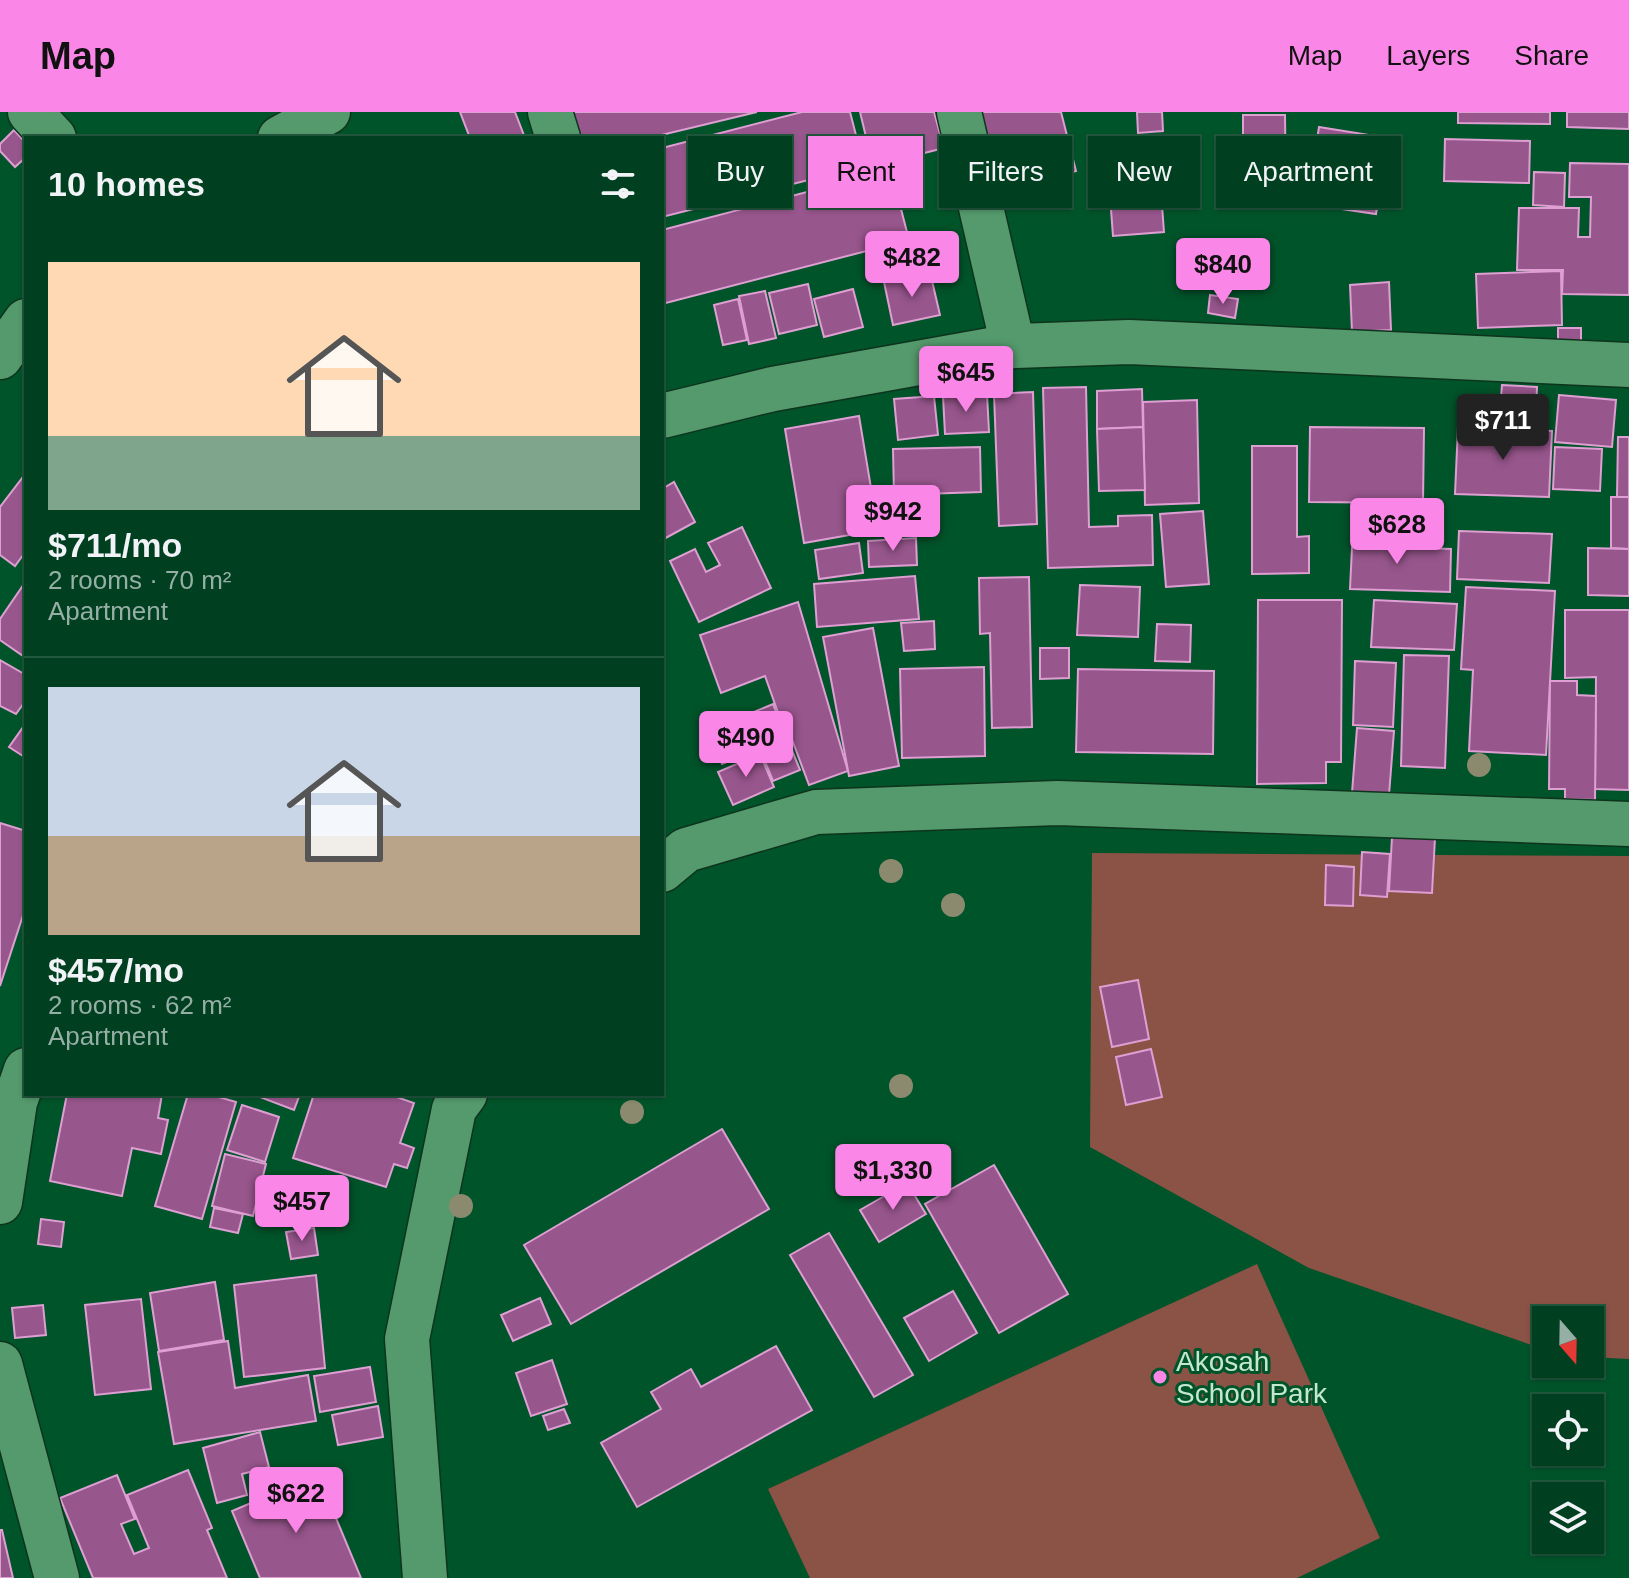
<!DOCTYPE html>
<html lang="en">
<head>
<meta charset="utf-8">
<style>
  :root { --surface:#003f20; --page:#0a4629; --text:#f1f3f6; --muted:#95afa5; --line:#22583e; --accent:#fa87e7 }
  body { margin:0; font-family:Arial,sans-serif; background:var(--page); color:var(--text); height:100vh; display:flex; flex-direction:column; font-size:30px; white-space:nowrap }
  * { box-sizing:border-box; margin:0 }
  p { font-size:26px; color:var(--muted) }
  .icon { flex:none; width:44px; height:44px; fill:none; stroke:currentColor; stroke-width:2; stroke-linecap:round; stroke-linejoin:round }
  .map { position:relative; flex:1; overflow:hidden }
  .drawer { position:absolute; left:24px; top:24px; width:640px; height:960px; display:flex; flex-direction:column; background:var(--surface); border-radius:0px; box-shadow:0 2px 6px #0004,0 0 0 2px var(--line) }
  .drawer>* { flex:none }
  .hud { position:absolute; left:688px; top:24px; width:760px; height:72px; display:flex; gap:16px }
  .needle { width:52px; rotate:160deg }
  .buttons { position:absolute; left:1532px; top:1194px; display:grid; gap:16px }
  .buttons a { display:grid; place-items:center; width:72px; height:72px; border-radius:0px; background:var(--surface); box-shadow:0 2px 6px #0004,0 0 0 2px var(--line); font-size:40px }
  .price { position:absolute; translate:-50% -68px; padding:0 18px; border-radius:8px; background:var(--accent); color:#111; font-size:26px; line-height:52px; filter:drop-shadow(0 2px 4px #0008) }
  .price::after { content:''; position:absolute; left:50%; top:48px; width:24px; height:18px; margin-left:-12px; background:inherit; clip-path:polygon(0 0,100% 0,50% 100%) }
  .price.current { background:#222; color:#fff }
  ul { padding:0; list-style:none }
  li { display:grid; align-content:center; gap:16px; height:424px; padding:0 24px }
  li+li { border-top:2px solid var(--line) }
  li span { display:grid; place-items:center; height:248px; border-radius:0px; color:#555 }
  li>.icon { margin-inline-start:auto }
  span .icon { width:144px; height:144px; fill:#fffc; stroke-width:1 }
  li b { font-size:34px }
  h2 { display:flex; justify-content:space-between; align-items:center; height:96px; padding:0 24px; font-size:34px }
  .chip { padding:0 28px; border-radius:0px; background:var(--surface); box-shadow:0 2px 6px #0004,0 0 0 2px var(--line); font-size:28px; line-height:72px }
  .chip.current { background:var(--accent); color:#111 }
  header { display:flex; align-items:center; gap:48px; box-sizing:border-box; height:112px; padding:0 40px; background:var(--accent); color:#111 }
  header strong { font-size:38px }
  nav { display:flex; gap:44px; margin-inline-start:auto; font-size:28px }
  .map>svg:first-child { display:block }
  .green { fill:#8b5246 }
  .building { fill:#97568c; stroke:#de9fd2; stroke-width:2 }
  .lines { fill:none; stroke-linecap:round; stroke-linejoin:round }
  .minor-casing { stroke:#0e341d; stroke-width:47 }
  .minor { stroke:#549a6c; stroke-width:44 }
  .tree { fill:#8b8a6e }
  .poi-dot { fill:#fa87e7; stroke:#00542a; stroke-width:3 }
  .labels { text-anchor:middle; stroke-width:6; stroke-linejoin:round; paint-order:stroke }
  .poi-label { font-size:28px; fill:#c4e7ce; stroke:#00542a; text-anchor:start }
</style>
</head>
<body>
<header>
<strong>Map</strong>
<nav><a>Map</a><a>Layers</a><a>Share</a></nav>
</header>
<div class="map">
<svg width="1629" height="1466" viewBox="0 0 1629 1466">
  <rect width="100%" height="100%" fill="#00542a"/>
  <g class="green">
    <polygon points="1092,741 1629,744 1629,1247 1590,1245 1590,1208 1546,1208 1546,1238 1309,1156 1090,1035"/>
    <polygon points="1257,1152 1380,1426 1297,1466 810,1466 768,1377"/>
  </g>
  <g class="building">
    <polygon points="460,0 515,0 525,26 470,26"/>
    <polygon points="565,0 757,0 649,26 571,26"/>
    <polygon points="802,0 850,0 864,54 662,105 662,36"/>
    <polygon points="860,0 934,0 944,36 873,54"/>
    <polygon points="969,0 1061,0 1076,59 990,82"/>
    <polygon points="1137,0 1162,0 1163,19 1138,21"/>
    <polygon points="1458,0 1550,0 1550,12 1458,11"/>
    <polygon points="1567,0 1629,0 1629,17 1567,15"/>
    <polygon points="1243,3 1285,3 1286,85 1243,86"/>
    <polygon points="1319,15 1388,26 1376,102 1307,92"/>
    <polygon points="14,18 26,31 26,45 15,55 0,39 0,32"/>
    <polygon points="1157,27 1164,120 1113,124 1106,31"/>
    <polygon points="1445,27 1530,29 1529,71 1444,69"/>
    <polygon points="1570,51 1629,52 1629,183 1562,182 1563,158 1517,158 1519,96 1579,96 1578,125 1590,125 1591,85 1569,85"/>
    <polygon points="891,58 909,128 662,192 662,118"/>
    <polygon points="1534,60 1565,61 1564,95 1533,93"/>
    <polygon points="1561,159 1562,213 1478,216 1476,162"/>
    <polygon points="930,160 940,203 893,213 884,170"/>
    <polygon points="1389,170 1391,218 1352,220 1350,173"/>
    <polygon points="808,172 817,213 779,222 769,181"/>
    <polygon points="853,177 863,215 824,225 814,187"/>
    <polygon points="765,179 776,226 749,232 739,184"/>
    <polygon points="1210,183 1238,187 1235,206 1208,201"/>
    <polygon points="738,187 747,228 723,233 714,193"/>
    <rect x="1558" y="216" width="23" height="28"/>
    <polygon points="1502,273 1537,275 1536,299 1500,298"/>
    <polygon points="1086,275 1089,415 1118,414 1118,404 1152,403 1153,453 1048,456 1043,276"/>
    <polygon points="1142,277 1143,315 1097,317 1097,279"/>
    <polygon points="1033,280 1037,412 999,414 994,282"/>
    <polygon points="987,282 989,320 945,322 943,284"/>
    <polygon points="1559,283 1616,288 1612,335 1555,330"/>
    <polygon points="934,284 938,323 898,328 894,287"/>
    <polygon points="1197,288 1199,391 1145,393 1143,290"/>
    <polygon points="859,304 878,418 804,431 785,317"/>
    <polygon points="1143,315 1145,378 1099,379 1097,317"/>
    <polygon points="1310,315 1424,316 1423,391 1309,390"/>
    <polygon points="1458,315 1552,319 1549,385 1455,382"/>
    <polygon points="1618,325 1629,325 1629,385 1617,385"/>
    <polygon points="1252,334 1297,334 1297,425 1309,424 1309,461 1252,462"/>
    <polygon points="980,335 981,380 894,383 893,337"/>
    <polygon points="1555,335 1602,337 1600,379 1553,377"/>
    <polygon points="26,361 26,439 15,454 0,443 0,395"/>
    <polygon points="674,370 695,410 662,428 662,377"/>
    <polygon points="1611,385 1629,385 1629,437 1611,436"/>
    <polygon points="1203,399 1209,472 1166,475 1160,402"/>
    <polygon points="742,415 771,476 699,510 670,449 695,437 706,460 720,453 708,431"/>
    <polygon points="1353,415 1376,416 1376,434 1451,437 1450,480 1350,477"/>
    <polygon points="1459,419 1552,422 1549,471 1457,467"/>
    <polygon points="916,426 917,453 869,455 868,429"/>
    <polygon points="859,431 863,461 819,467 815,438"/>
    <polygon points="1588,436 1629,437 1629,484 1588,483"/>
    <polygon points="915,464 919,507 817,515 814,472"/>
    <polygon points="1029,465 1032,615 992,616 990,521 980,522 979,466"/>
    <polygon points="26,469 26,546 0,528 0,507"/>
    <polygon points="1080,473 1140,475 1138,525 1077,523"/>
    <polygon points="1466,475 1555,479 1546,643 1469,639 1473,558 1461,557"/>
    <polygon points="1258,488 1342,488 1341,650 1326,650 1326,671 1257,672"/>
    <polygon points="1374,488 1457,492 1454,538 1371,535"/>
    <polygon points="798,490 848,659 809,673 791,625 787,626 765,564 721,581 700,523"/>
    <polygon points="1565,498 1629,498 1629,678 1595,677 1596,565 1565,566"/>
    <polygon points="934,509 935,537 904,539 901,511"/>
    <polygon points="1157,512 1191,513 1190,550 1155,549"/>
    <polygon points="873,516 899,654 849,664 823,525"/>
    <polygon points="1040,536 1069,536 1069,566 1040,567"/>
    <polygon points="1404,543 1449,544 1445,656 1401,654"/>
    <polygon points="0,548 26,563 26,588 16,602 0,594"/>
    <polygon points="1355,549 1396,551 1393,615 1353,613"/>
    <polygon points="984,555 985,644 902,646 900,557"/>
    <polygon points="1078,557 1214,559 1213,642 1076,640"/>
    <polygon points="1550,569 1577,569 1577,583 1596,584 1595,688 1565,687 1565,677 1549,677"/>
    <polygon points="773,592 800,658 773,669 760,637 722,652 708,619"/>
    <polygon points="26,611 26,646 9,635"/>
    <polygon points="1357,616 1394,619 1389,683 1352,681"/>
    <polygon points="760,642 774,675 733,693 718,660"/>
    <polygon points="0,711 26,719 26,794 0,874"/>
    <polygon points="1392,725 1435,726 1432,781 1389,779"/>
    <polygon points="1362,740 1390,742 1387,785 1360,783"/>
    <polygon points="1326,753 1354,755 1353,794 1325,793"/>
    <polygon points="1138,868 1149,927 1112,935 1100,875"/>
    <polygon points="1151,937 1162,985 1126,993 1116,945"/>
    <polygon points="67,982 162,982 158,1006 168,1008 161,1042 132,1036 122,1084 50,1069"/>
    <polygon points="188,982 208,982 236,990 202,1107 155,1094"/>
    <polygon points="252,982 300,982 294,998"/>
    <polygon points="314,982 388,982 414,991 400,1031 414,1036 407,1056 394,1052 386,1075 293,1046"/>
    <polygon points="242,993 279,1005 265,1050 227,1038"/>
    <polygon points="722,1017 769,1097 571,1212 524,1133"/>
    <polygon points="225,1042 266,1052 253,1104 212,1094"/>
    <polygon points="994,1053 1068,1182 999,1221 925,1092"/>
    <polygon points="907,1071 926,1102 879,1130 860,1098"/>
    <polygon points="214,1096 243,1102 238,1121 210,1115"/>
    <polygon points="41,1107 64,1110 61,1135 38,1132"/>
    <polygon points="314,1116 318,1143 291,1147 286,1120"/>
    <polygon points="829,1121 913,1263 874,1285 790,1143"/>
    <polygon points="316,1163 325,1256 244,1265 234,1173"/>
    <polygon points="215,1170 224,1228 159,1239 150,1181"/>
    <polygon points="953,1179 977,1221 929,1249 904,1206"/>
    <polygon points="540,1186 551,1212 513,1229 501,1203"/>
    <polygon points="141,1187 151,1277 95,1283 85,1193"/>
    <polygon points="43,1193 46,1223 15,1226 12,1196"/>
    <polygon points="228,1229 235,1276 308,1263 316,1309 174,1332 158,1240"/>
    <polygon points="776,1234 812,1298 637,1395 601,1331 661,1297 651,1280 691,1257 701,1275"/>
    <polygon points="552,1248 567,1292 531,1304 516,1261"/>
    <polygon points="370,1255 376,1290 320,1300 314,1264"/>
    <polygon points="378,1294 383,1325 338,1333 332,1303"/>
    <polygon points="564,1297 570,1311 548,1318 543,1304"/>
    <polygon points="260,1320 269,1355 242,1362 247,1383 217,1391 203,1336"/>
    <polygon points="188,1358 212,1416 207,1418 227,1466 93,1466 60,1386 117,1363 135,1407 121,1412 134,1442 149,1436 127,1383"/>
    <polygon points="318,1363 361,1466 260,1466 232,1399"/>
    <polygon points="0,1418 2,1418 13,1466 0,1466"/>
  </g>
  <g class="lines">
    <defs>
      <g id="minor">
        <polyline points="30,0 54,26"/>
        <polyline points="550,0 558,26"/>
        <polyline points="959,0 1013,234"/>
        <polyline points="280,26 328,0"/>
        <polyline points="0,245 26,209"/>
        <polyline points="662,304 773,277 1013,234 1129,230 1629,253"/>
        <polyline points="662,758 686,738 816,700 1058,691 1629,712"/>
        <polyline points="0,1090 15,990 26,958"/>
        <polyline points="0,1252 57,1466"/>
        <polyline points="425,1466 407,1227 454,997 465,982"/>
      </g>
    </defs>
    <use href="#minor" class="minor-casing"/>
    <use href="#minor" class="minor"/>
  </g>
  <g class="tree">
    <circle cx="1479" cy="653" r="12"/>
    <circle cx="891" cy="759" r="12"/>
    <circle cx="953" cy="793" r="12"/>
    <circle cx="901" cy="974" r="12"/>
    <circle cx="632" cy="1000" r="12"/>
    <circle cx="461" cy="1094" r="12"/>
  </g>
  <circle class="poi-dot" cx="1160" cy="1265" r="8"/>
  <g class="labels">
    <g class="poi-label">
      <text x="1176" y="1259">Akosah<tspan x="1176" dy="32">School Park</tspan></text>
    </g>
  </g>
</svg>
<div class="buttons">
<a><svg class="needle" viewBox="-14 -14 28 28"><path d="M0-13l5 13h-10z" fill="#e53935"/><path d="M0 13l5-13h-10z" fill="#95afa5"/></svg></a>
<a><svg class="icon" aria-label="locate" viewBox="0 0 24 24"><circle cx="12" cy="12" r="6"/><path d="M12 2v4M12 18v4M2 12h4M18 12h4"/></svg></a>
<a><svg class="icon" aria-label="layers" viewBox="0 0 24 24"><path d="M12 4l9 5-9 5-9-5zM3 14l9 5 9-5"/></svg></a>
</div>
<b class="price" style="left:912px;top:187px">$482</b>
<b class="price" style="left:1223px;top:194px">$840</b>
<b class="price" style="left:966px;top:302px">$645</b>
<b class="price current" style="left:1503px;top:350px">$711</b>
<b class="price" style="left:893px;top:441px">$942</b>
<b class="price" style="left:1397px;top:454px">$628</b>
<b class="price" style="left:746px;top:667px">$490</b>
<b class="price" style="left:893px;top:1100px">$1,330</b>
<b class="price" style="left:302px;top:1131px">$457</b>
<b class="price" style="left:296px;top:1423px">$622</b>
<div class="hud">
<a class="chip">Buy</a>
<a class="chip current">Rent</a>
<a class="chip">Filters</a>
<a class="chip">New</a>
<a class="chip">Apartment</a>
</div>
<section class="drawer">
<h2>10 homes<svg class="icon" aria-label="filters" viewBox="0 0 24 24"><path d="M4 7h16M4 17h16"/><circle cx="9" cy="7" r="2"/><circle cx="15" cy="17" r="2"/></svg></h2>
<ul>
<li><span style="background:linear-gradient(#ffd9b3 70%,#7fa58c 0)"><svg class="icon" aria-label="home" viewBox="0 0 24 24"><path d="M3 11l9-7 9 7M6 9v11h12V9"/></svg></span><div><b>$711/mo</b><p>2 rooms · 70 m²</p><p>Apartment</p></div></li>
<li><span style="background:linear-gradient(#c9d6e8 60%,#b9a48a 0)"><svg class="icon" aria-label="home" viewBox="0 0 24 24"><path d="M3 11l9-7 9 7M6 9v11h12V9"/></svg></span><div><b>$457/mo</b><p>2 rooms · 62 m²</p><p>Apartment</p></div></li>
</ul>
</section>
</div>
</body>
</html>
